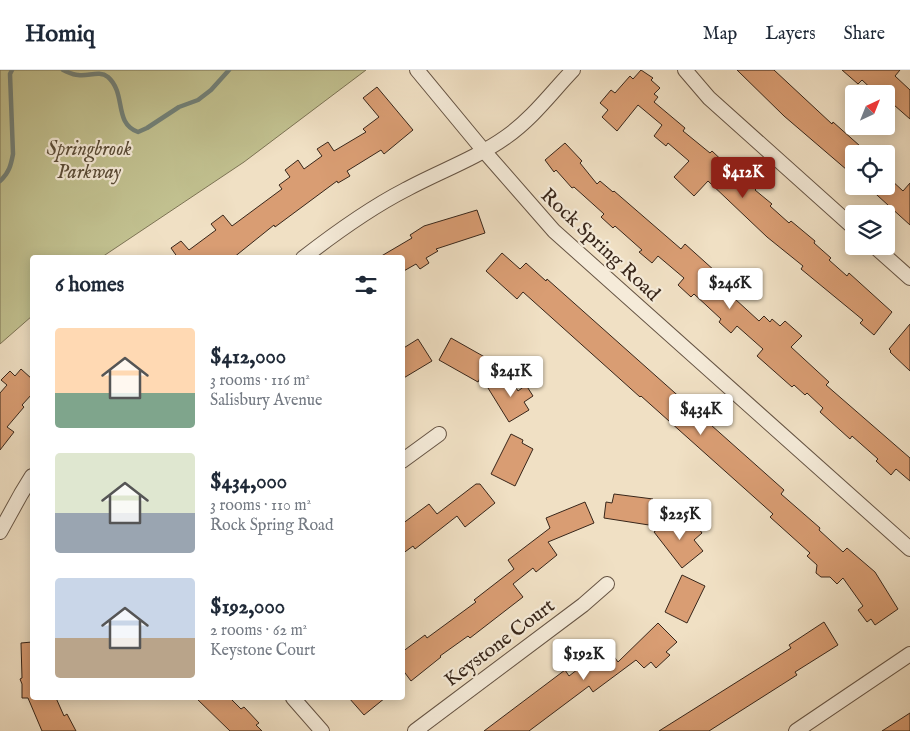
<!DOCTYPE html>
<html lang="en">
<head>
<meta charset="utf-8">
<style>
  :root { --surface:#fff; --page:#f6f6f7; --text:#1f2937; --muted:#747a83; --line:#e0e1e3; --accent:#8f2418 }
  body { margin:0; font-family:"IM FELL English",serif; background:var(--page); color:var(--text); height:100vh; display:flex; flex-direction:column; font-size:19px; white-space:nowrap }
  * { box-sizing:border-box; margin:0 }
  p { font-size:16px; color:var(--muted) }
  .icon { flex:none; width:28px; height:28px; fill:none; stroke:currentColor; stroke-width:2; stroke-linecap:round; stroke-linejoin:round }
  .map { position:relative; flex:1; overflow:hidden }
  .panel { position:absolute; left:30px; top:185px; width:375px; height:445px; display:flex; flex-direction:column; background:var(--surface); border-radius:5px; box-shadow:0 2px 12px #0003 }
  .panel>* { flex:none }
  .needle { width:32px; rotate:43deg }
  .tools { position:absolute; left:845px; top:15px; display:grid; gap:10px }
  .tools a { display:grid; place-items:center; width:50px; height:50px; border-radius:5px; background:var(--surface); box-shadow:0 2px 12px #0003; font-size:25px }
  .price { position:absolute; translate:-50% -42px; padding:0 11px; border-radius:5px; background:#fff; color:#222; font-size:16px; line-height:32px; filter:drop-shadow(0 1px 2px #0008) }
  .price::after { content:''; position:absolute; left:50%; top:30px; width:15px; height:11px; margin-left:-8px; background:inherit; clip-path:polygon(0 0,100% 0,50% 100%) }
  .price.active { background:var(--accent); color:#fff }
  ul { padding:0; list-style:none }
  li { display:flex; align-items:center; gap:15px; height:125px; padding:0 25px }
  li span { display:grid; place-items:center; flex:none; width:140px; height:100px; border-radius:5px; color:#555 }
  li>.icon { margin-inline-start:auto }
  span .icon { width:60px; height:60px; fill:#fffc; stroke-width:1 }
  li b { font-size:21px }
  h2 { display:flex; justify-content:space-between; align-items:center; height:60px; padding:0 25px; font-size:21px }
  header { display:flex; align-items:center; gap:30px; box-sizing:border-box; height:70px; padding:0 25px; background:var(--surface); border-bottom:1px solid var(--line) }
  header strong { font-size:24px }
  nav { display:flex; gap:28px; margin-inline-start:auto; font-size:18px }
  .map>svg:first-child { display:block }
  .green { fill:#c1c08f; stroke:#7c7354 }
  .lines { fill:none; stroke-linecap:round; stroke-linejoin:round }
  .stream { stroke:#738178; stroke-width:4.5 }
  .building { fill:#d99d73; stroke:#38261a }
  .minor-casing { stroke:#665444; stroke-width:16 }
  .minor { stroke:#f5ebd9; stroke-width:14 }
  .labels { text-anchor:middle; stroke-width:4.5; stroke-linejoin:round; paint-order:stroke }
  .park-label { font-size:20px; font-style:italic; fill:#5a4c37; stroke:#f5ebd9 }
  .street-label { font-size:20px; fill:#38261a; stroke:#f5ebd9 }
</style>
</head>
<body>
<header>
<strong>Homiq</strong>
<nav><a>Map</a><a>Layers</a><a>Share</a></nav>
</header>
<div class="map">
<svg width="910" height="661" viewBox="0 0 910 661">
  <rect width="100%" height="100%" fill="#f0e0c4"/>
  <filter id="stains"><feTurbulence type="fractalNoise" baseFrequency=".004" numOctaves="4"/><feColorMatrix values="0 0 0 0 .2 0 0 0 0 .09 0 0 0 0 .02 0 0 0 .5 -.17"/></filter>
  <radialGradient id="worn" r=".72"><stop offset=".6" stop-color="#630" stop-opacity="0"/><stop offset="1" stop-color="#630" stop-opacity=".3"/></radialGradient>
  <polygon class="green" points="0,0 366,0 244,92 102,187 32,188 32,246 0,274"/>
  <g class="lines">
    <g class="stream">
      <path d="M63,0C68,2 73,5 78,5C88,7 99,0 108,7C127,24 113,53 138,62L147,58L179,37L198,30L211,20L229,0"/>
      <path d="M0,111C9,103 11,95 13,84L10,4L12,0"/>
    </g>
  </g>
  <g class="building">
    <polygon points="641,0 653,8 651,10 660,18 654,24 658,27 654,32 685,58 683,61 710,83 712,81 730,98 731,96 756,119 755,120 772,134 770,136 789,153 791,151 815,171 814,173 831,188 829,190 847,206 849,203 892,242 874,265 860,253 863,250 801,199 803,196 767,167 708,111 694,126 674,107 689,91 668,73 666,76 654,66 662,55 638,35 617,61 602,47 608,40 600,33 611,20 615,23 630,6 633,9"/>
    <polygon points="737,0 774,0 832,54 833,52 869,84 854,84 854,106 784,46"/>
    <polygon points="842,0 900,0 895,6 910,20 910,49 894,35 892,37 886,32 886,24 877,24 862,10 858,14"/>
    <polygon points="377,17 413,60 384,84 381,80 347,101 350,106 338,113 337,111 275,157 274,155 233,188 178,188 171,178 181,171 189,180 216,160 211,154 223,145 232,156 282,119 279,115 290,107 285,100 298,90 304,99 322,86 317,79 328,72 334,81 366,62 363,59 379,47 363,28"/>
    <polygon points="565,73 582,91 580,93 597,114 600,111 613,122 614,121 681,179 685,174 715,201 710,206 759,251 764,246 770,252 772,249 780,256 785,251 802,266 791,277 829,312 826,315 910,388 910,411 896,399 891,405 876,391 878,389 852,366 850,369 820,342 823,338 807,323 805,325 794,315 792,317 757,286 763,279 737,256 731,263 719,252 721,249 694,224 691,227 678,215 684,208 658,186 652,193 639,182 642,180 615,156 613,158 601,147 604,144 574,117 572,118 556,100 554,102 545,90"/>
    <polygon points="890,109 903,121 910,113 910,155 867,116 886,116 886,113"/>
    <polygon points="477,140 485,163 436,179 438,181 426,188 429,193 420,199 416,194 402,202 402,188 378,188 412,168 410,165 424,156"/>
    <polygon points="502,183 520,199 526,193 546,211 547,209 784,420 781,424 820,458 819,460 843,482 847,478 875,502 898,539 875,555 871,549 867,552 858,540 863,536 843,508 837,514 830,507 821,507 816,503 817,495 807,486 810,483 770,447 773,444 641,326 640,327 523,222 517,229 486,201"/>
    <polygon points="910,254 910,301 890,282 891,281 889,279"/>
    <polygon points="451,268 490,290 478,312 439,290"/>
    <polygon points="418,269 432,291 402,309 402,279"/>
    <polygon points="21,299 32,309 32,324 22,335 24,337 7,357 14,362 0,380 0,323 7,315 1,310 10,301 15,306"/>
    <polygon points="509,306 518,321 526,315 533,326 524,332 529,340 509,352 488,318"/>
    <polygon points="511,364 523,370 522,373 533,379 515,416 491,404"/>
    <polygon points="476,414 480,414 495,433 465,457 457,446 415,479 413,476 402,484 402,454 429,434 437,444"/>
    <polygon points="614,424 653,429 649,455 604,448 606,432 612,433"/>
    <polygon points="585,432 594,453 548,472 557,485 536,502 533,498 513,514 523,527 470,568 468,566 440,586 441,587 411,611 402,599 402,582 425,565 427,568 476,532 474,530 514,499 508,490 550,458 546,448"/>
    <polygon points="679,449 686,458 694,452 702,463 694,470 703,481 682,498 654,462 668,451 671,455"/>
    <polygon points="682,505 705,516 687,553 665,542"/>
    <polygon points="824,552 838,575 795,602 797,605 709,661 659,661 791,578 789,575"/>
    <polygon points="658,553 677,572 666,582 670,585 656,598 651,592 644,598 636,590 593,622 589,616 529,661 484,661 565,600 569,606 607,577 618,592"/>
    <polygon points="32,572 32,628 56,628 64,646 67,644 76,661 42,661 28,628 22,628 22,614 20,609 22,608 21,573"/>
    <polygon points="196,628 230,628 241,639 244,637 259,653 256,655 262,661 230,661"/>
    <polygon points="349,628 385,628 364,645"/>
    <polygon points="910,643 910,661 882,661"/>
  </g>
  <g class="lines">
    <defs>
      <g id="minor">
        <polyline points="417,0 484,81 554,161 910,479"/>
        <polyline points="685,0 709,28 854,158"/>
        <polyline points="874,176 910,208"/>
        <path d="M303,188C334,164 370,138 405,120C438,102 475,89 506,67C533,48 551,23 573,0"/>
        <polyline points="402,391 439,364"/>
        <polyline points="0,462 21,424 32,406"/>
        <polyline points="293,628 322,661"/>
        <polyline points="415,661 583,535 607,514"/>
        <polyline points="796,661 910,584"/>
      </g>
    </defs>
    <use href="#minor" class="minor-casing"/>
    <use href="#minor" class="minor"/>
  </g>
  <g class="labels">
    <g class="park-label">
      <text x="89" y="85">Springbrook<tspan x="89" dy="23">Parkway</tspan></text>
    </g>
    <g class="street-label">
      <text transform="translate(601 174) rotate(43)" y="7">Rock Spring Road</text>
      <text transform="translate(499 572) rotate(-37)" y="7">Keystone Court</text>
    </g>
  </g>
  <rect width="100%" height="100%" filter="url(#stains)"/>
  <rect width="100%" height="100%" fill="url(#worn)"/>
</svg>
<div class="tools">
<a><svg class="needle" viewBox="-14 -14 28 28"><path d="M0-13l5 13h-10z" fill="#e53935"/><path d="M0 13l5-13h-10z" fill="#747a83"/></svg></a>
<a><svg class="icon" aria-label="locate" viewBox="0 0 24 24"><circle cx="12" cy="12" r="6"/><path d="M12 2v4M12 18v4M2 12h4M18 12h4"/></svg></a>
<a><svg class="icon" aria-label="layers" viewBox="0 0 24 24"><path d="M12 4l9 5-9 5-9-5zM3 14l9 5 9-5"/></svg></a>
</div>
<b class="price active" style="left:743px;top:129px">$412K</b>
<b class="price" style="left:730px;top:240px">$246K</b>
<b class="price" style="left:511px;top:328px">$241K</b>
<b class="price" style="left:701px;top:366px">$434K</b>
<b class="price" style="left:680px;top:471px">$225K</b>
<b class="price" style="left:584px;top:611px">$192K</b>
<section class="panel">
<h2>6 homes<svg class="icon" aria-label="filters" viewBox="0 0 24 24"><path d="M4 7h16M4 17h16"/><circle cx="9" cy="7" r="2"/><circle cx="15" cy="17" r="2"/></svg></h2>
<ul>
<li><span style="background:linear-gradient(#ffd9b3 65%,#7fa58c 0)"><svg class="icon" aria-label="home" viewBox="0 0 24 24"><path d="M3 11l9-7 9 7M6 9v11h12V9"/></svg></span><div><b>$412,000</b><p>3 rooms · 116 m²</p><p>Salisbury Avenue</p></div></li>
<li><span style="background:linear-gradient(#dfe7d0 60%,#9aa5b1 0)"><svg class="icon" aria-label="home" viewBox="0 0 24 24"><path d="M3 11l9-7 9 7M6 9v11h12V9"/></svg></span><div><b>$434,000</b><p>3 rooms · 110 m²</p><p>Rock Spring Road</p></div></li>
<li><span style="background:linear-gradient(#c9d6e8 60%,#b9a48a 0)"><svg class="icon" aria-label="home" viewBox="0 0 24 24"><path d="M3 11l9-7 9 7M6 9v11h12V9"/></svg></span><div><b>$192,000</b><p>2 rooms · 62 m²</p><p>Keystone Court</p></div></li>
</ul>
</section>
</div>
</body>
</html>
